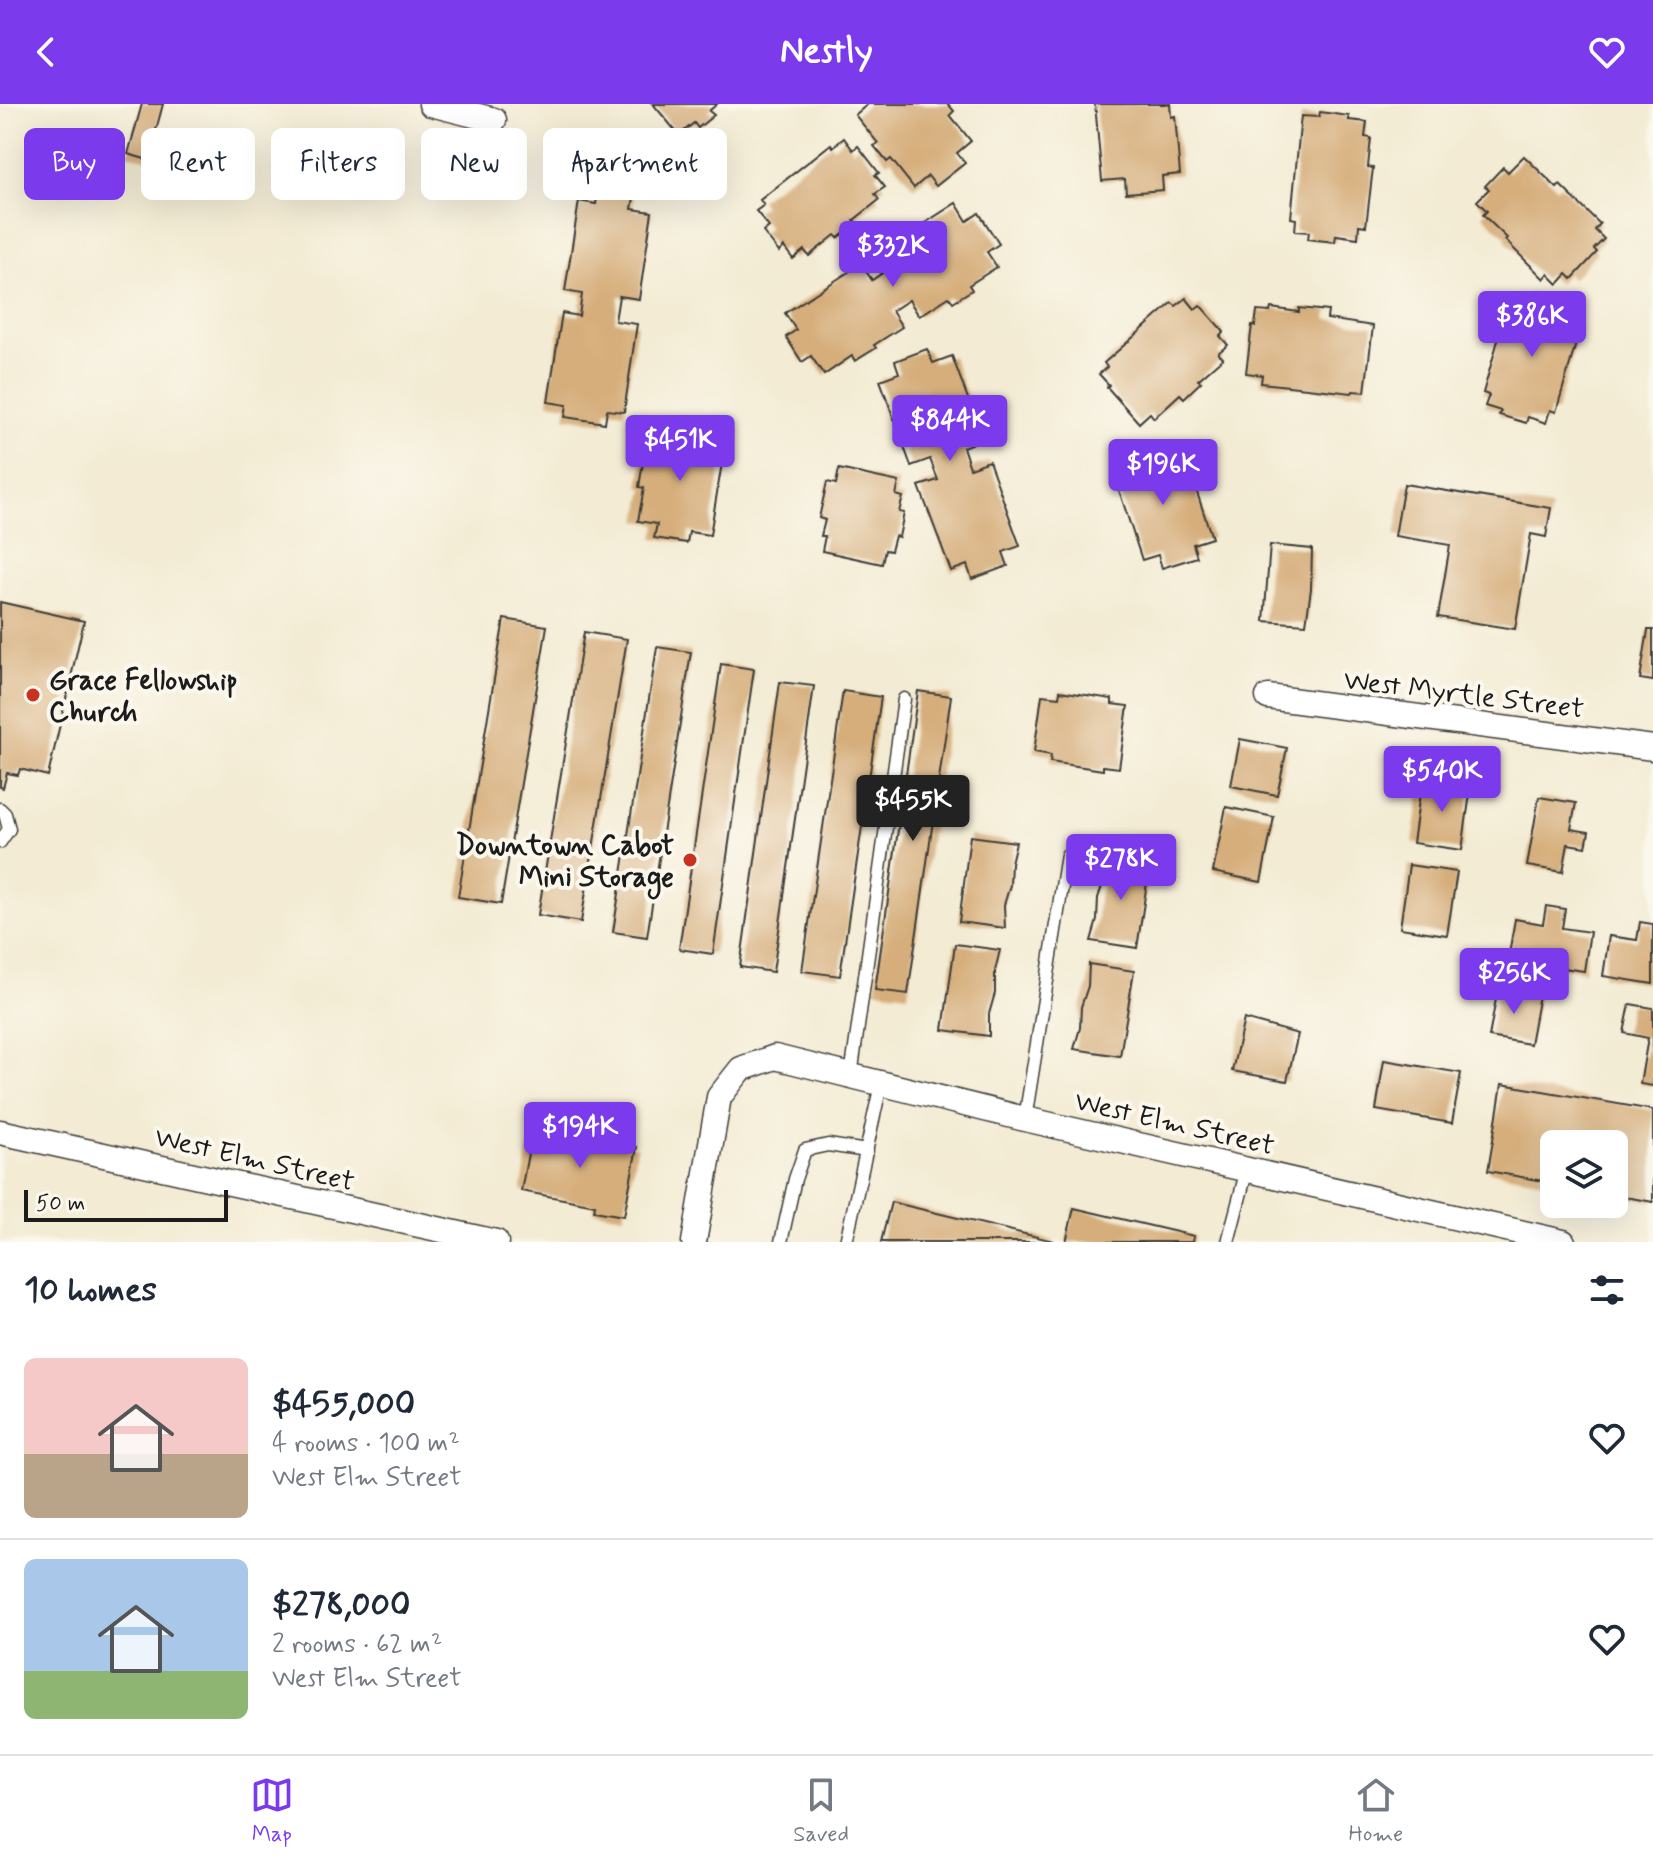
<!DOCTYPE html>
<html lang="en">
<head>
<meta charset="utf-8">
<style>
  :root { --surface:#fff; --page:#f2f2f3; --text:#1f2937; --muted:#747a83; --line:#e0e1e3; --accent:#7c3aed }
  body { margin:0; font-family:Mynerve,sans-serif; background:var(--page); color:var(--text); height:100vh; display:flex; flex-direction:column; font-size:30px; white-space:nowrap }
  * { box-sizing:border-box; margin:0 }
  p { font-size:26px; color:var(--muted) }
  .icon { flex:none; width:44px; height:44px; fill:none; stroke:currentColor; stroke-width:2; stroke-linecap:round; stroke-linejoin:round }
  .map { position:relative; height:1138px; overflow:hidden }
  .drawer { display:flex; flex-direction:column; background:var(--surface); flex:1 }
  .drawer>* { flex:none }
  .hud { position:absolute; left:24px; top:24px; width:800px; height:72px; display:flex; gap:16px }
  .tools { position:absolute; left:1540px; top:1026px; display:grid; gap:16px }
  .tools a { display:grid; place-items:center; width:88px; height:88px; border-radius:12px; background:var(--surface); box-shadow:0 8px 32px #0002; font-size:40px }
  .scale { position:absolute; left:24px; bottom:20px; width:204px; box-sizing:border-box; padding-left:8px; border:4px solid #1c1c1c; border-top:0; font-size:22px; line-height:28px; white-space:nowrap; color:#1c1c1c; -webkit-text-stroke:6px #fbf7ec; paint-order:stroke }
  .price { position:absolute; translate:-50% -68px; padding:0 18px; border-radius:8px; background:var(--accent); color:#fff; font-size:26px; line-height:52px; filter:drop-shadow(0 2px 4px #0008) }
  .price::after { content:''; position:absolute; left:50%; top:48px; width:24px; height:18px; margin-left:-12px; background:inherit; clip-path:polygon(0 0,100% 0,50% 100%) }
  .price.current { background:#222; color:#fff }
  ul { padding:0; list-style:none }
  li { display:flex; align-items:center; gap:24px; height:200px; padding:0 24px }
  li+li { border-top:2px solid var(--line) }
  li span { display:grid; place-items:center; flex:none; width:224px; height:160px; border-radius:12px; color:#555 }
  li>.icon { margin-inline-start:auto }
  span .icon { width:96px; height:96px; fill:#fffc; stroke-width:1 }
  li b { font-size:34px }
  h2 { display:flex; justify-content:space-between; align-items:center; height:96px; padding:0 24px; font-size:34px }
  .pill { padding:0 28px; border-radius:12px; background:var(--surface); box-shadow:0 8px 32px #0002; font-size:28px; line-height:72px }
  .pill.current { background:var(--accent); color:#fff }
  header { display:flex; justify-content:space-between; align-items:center; height:104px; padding:0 24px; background:var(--accent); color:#fff; font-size:36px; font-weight:700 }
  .dock { display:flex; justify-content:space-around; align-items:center; height:112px; border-top:2px solid var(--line); background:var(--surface); font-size:22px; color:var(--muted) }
  .dock a { display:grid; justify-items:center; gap:4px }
  .dock .current { color:var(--accent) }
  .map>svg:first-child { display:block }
  .building { fill:#d6ae7c }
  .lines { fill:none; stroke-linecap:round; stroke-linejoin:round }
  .lane-casing { stroke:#3c3b37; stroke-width:15 }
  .street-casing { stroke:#3c3b37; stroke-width:27 }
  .lane { stroke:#fff; stroke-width:12 }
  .street { stroke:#fff; stroke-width:24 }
  .poi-dot { fill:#c8321e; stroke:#fbf7ec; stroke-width:3 }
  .labels { text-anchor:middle; stroke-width:8; stroke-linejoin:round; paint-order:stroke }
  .poi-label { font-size:28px; font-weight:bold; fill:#1c1c1c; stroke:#fbf7ec; text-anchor:start }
  .street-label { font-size:28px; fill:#1c1c1c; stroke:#fbf7ec }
</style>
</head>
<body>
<header><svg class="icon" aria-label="back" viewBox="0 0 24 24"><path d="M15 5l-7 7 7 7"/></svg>Nestly<svg class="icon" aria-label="heart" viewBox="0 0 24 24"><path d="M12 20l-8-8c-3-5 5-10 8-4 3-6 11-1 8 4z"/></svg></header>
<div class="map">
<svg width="1653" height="1138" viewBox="0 0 1653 1138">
  <rect width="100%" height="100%" fill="#fbf7ec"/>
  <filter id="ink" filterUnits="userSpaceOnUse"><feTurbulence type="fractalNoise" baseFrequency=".0125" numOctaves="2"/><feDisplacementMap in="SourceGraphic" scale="16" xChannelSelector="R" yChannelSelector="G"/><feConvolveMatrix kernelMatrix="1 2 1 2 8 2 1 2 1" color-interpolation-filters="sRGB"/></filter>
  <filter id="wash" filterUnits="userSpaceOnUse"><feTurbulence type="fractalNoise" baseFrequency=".006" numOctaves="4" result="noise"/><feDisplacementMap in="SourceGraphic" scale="32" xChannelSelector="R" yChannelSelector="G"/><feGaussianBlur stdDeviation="1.8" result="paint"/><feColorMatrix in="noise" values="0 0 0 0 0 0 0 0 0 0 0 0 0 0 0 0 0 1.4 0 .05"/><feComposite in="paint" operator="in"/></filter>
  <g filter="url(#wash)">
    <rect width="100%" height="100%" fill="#f3ebd3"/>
    <g id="blocks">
      <g class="building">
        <polygon points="142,0 163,0 148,56 128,50"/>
        <polygon points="653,0 717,0 709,7 714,11 698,24 694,19 679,31"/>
        <polygon points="868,0 948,0 954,7 950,11 971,37 957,49 965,59 936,82 928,72 914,84 891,55 887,58 874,42 878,39 855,11"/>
        <polygon points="1095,0 1170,0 1171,13 1175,12 1180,70 1162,72 1163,86 1126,89 1125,75 1102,77"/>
        <polygon points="1320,8 1349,12 1349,16 1367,18 1365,33 1371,34 1368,63 1373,64 1366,122 1359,121 1358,134 1336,131 1335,138 1308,135 1309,128 1295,127 1296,115 1291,114 1301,12 1319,13"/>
        <polygon points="844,34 853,46 858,42 879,69 875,71 885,83 875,90 879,96 854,116 857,120 838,134 835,131 809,152 804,146 793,155 784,143 779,148 763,128 769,123 756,107 764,101 760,96 831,40 833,43"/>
        <polygon points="1524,52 1557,84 1560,81 1600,120 1595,126 1604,135 1594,145 1597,148 1572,175 1567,170 1558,180 1548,170 1544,175 1505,136 1507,134 1483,111 1487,107 1477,97 1489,85 1485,82 1503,63 1508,68"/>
        <polygon points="598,88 634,93 632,105 652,108 639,195 619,192 615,217 637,220 624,308 607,306 605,319 565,313 567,301 548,298 562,209 579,212 582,190 565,187 579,97 596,100"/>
        <polygon points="956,99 967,117 979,109 999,140 987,148 997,163 969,181 972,186 953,198 949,193 919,212 909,196 892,207 902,223 874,241 876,244 855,257 852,252 824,271 811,252 802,258 786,233 796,226 785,209 861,160 872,176 890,164 880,148"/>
        <polygon points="1529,189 1566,199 1565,204 1576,207 1573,219 1581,222 1556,308 1550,306 1546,319 1528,313 1526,319 1499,311 1501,307 1485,302 1489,291 1483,289 1508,201 1512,202 1515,191 1527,194"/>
        <polygon points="1186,194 1195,205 1200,201 1224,228 1220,232 1228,241 1218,249 1223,254 1198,276 1201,278 1184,294 1180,290 1154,314 1150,309 1139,319 1107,283 1109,281 1099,270 1107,263 1104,259 1172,199 1176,202"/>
        <polygon points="1271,204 1299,208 1299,204 1328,207 1327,215 1373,222 1365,288 1353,287 1352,289 1261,279 1262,271 1246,269 1252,221 1255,222 1257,207 1270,208"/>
        <polygon points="927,245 933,259 952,252 983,335 963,343 970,364 989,357 1020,442 1003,448 1008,462 972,475 967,461 951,467 919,382 938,376 930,355 911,362 880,276 899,269 895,257"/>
        <polygon points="671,321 708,327 706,338 725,341 710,431 689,428 687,439 654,434 657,420 638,417 644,384 639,383 648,327 669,331"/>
        <polygon points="1162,342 1166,354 1184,349 1212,434 1193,440 1197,453 1162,464 1158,451 1142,456 1114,371 1133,364 1129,353"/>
        <polygon points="839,365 899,378 896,391 903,393 899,408 904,409 899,433 895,432 891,447 885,446 882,460 822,447 825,432 821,432 825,416 819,414 827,378 836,380"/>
        <polygon points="1404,380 1551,404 1546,433 1531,430 1515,525 1438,513 1450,441 1395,432"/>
        <polygon points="1270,441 1312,445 1311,485 1306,520 1264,517"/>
        <polygon points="0,498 84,517 48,672 20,665 18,671 7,669 3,684 0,683"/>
        <polygon points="504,515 547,522 501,800 458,793"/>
        <polygon points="1648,526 1653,526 1653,577 1640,575"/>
        <polygon points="584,528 627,535 581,818 538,811"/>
        <polygon points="657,543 691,548 647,833 613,828"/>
        <polygon points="721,560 754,565 713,850 679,845"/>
        <polygon points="780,578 814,582 773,868 740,863"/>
        <polygon points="843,587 881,593 840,872 802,867"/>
        <polygon points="918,587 951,592 908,890 875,886"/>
        <polygon points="1060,587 1112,595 1112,600 1128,602 1119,664 1103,662 1103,666 1050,658 1051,651 1034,648 1042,591 1059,593"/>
        <polygon points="1240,635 1287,644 1277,691 1231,682"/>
        <polygon points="1422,675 1471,682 1462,746 1413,739"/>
        <polygon points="1539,693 1576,699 1571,725 1589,728 1586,743 1568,740 1563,768 1527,762"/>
        <polygon points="1226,703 1274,713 1261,778 1213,768"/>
        <polygon points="970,732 1016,738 1011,759 1010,781 1004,801 1005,824 959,818"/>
        <polygon points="1105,751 1150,759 1137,844 1091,837 1097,816 1098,794 1105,774"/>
        <polygon points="1409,761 1457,768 1447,831 1400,824"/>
        <polygon points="1546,802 1565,805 1562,824 1590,828 1584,867 1508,856 1515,815 1543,820"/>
        <polygon points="1640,818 1653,820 1653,880 1603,872 1609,832 1637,836"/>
        <polygon points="955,840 1000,846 995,867 995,889 989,910 989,932 943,926"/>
        <polygon points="1089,860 1134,867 1120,952 1074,945 1080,924 1081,903 1088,882"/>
        <polygon points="1498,884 1539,891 1530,940 1489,933"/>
        <polygon points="1630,900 1653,904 1653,982 1640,980 1648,934 1624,929"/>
        <polygon points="1244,915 1298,930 1287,977 1232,967"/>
        <polygon points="1384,956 1461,969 1452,1019 1376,1006"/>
        <polygon points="1502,980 1653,1006 1653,1098 1614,1091 1614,1040 1554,1040 1554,1079 1488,1067"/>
        <polygon points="533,1023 637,1043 624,1112 594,1107 595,1101 521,1087"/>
        <polygon points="891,1098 1054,1137 1054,1138 881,1138"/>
        <polygon points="1074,1104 1194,1132 1193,1138 1066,1138"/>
      </g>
    </g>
  </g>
  <g filter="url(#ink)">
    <use href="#blocks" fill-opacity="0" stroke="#3c3b37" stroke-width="2"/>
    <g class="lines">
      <defs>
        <g id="lane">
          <polyline points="0,705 5,710 9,725 0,738"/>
          <polyline points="851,972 904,595"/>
          <polyline points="1025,1015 1067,751"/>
          <polyline points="781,1138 795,1075 805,1046 828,1041 867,1047"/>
          <polyline points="846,1138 881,980"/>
          <polyline points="1228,1138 1247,1065"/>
        </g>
        <g id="street">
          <polyline points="431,0 494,16"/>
          <polyline points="1268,593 1653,644"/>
          <polyline points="0,1028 496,1138"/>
          <polyline points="694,1138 719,993 741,965 775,953 1025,1015 1563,1138"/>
        </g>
      </defs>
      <use href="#lane" class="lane-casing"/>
      <use href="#street" class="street-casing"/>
      <use href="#lane" class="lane"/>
      <use href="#street" class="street"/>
    </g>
  </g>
  <g class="poi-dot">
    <circle cx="33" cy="591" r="8"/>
    <circle cx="690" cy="756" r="8"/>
  </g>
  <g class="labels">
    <g class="poi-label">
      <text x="49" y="585">Grace Fellowship<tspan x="49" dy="32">Church</tspan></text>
      <text x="674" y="750" text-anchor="end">Downtown Cabot<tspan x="674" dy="32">Mini Storage</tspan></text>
    </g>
    <g class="street-label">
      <text transform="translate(1464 589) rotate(7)" y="10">West Myrtle Street</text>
      <text transform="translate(1175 1018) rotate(13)" y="10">West Elm Street</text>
      <text transform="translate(255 1054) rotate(13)" y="10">West Elm Street</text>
    </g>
  </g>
</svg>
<div class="tools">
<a><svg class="icon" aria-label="layers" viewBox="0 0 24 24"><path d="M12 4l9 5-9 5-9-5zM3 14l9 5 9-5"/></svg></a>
</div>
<div class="scale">50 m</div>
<b class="price" style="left:893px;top:185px">$332K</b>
<b class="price" style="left:1532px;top:255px">$386K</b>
<b class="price" style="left:950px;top:359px">$844K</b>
<b class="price" style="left:680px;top:379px">$451K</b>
<b class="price" style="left:1163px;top:403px">$196K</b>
<b class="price" style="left:1442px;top:710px">$540K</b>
<b class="price current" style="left:913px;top:739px">$455K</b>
<b class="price" style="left:1121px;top:798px">$278K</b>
<b class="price" style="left:1514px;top:912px">$256K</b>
<b class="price" style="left:580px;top:1066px">$194K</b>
<div class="hud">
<a class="pill current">Buy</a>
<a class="pill">Rent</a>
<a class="pill">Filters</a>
<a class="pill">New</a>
<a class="pill">Apartment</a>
</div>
</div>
<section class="drawer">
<h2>10 homes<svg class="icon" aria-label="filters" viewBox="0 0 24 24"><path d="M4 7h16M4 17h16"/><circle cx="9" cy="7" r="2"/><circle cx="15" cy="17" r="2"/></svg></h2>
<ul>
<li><span style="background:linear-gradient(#f6c9c9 60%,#b9a48a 0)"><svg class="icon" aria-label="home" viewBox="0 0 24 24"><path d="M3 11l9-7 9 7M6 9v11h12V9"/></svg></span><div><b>$455,000</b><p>4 rooms · 100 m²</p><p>West Elm Street</p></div><svg class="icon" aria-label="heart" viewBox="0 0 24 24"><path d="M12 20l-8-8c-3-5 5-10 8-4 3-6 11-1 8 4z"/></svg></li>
<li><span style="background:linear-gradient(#a9c7e8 70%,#8fb573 0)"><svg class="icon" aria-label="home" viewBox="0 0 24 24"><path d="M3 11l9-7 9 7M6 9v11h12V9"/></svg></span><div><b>$278,000</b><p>2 rooms · 62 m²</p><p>West Elm Street</p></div><svg class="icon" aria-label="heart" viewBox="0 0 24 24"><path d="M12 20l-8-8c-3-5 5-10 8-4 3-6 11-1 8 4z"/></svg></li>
</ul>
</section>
<nav class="dock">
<a class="current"><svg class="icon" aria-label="map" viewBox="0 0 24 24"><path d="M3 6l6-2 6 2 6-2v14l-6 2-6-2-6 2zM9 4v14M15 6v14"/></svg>Map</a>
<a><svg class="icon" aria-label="saved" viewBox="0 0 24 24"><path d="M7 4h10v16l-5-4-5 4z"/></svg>Saved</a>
<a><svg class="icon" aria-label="home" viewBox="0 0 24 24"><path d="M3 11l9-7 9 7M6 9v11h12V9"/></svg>Home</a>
</nav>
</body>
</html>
